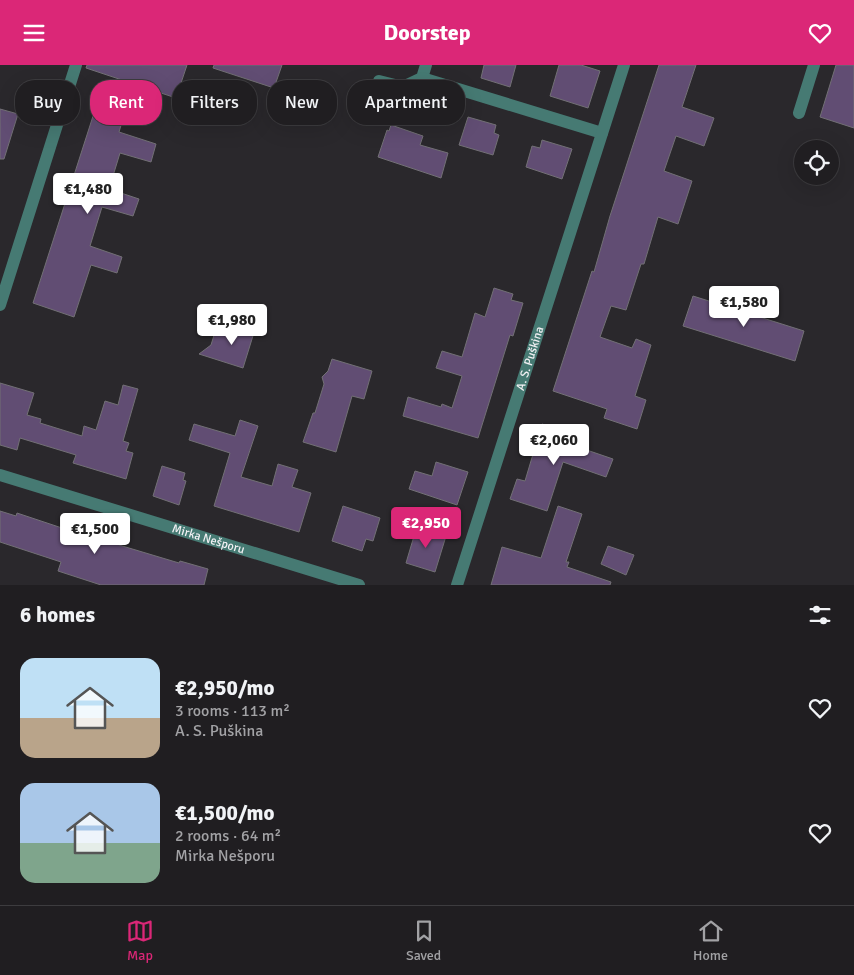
<!DOCTYPE html>
<html lang="en">
<head>
<meta charset="utf-8">
<style>
  :root { --surface:#201e21; --page:#28272a; --text:#f1f3f6; --muted:#a2a2a5; --line:#3d3c3f; --accent:#db2777 }
  body { margin:0; font-family:Signika,sans-serif; background:var(--page); color:var(--text); height:100vh; display:flex; flex-direction:column; font-size:19px; white-space:nowrap }
  * { box-sizing:border-box; margin:0 }
  p { font-size:16px; color:var(--muted) }
  .icon { flex:none; width:28px; height:28px; fill:none; stroke:currentColor; stroke-width:2; stroke-linecap:round; stroke-linejoin:round }
  .map { position:relative; height:520px; overflow:hidden }
  .side { display:flex; flex-direction:column; background:var(--surface); flex:1 }
  .side>* { flex:none }
  .top-card { position:absolute; left:15px; top:15px; width:500px; height:45px; display:flex; gap:10px }
  .tools { position:absolute; left:794px; top:75px; display:grid; gap:10px }
  .tools a { display:grid; place-items:center; width:45px; height:45px; border-radius:50%; background:var(--surface); box-shadow:0 5px 20px #0002,0 0 0 1px var(--line); font-size:25px }
  .price { position:absolute; translate:-50% -42px; padding:0 11px; border-radius:5px; background:#fff; color:#222; font-size:16px; line-height:32px; filter:drop-shadow(0 1px 2px #0008) }
  .price::after { content:''; position:absolute; left:50%; top:30px; width:15px; height:11px; margin-left:-8px; background:inherit; clip-path:polygon(0 0,100% 0,50% 100%) }
  .price.active { background:var(--accent); color:#fff }
  ul { padding:0; list-style:none }
  li { display:flex; align-items:center; gap:15px; height:125px; padding:0 20px }
  li span { display:grid; place-items:center; flex:none; width:140px; height:100px; border-radius:15px; color:#555 }
  li>.icon { margin-inline-start:auto }
  span .icon { width:60px; height:60px; fill:#fffc; stroke-width:1 }
  li b { font-size:21px }
  h2 { display:flex; justify-content:space-between; align-items:center; height:60px; padding:0 20px; font-size:21px }
  .pill { padding:0 18px; border-radius:20px; background:var(--surface); box-shadow:0 5px 20px #0002,0 0 0 1px var(--line); font-size:18px; line-height:45px }
  .pill.active { background:var(--accent); color:#fff }
  header { display:flex; justify-content:space-between; align-items:center; height:65px; padding:0 20px; background:var(--accent); color:#fff; font-size:22px; font-weight:700 }
  .tab-bar { display:flex; justify-content:space-around; align-items:center; height:70px; border-top:1px solid var(--line); background:var(--surface); font-size:14px; color:var(--muted) }
  .tab-bar a { display:grid; justify-items:center; gap:2px }
  .tab-bar .active { color:var(--accent) }
  .map>svg:first-child { display:block }
  .building { fill:#614d73; stroke:#727075 }
  .lines { fill:none; stroke-linecap:round; stroke-linejoin:round }
  .service { stroke:#467a73; stroke-width:12 }
  .minor { stroke:#467a73; stroke-width:12 }
  .labels { text-anchor:middle; stroke-width:4.5; stroke-linejoin:round; paint-order:stroke }
  .street-label { font-size:12px; fill:#f2f1f4; stroke:#2a282c }
</style>
</head>
<body>
<header><svg class="icon" aria-label="menu" viewBox="0 0 24 24"><path d="M4 6h16M4 12h16M4 18h16"/></svg>Doorstep<svg class="icon" aria-label="heart" viewBox="0 0 24 24"><path d="M12 20l-8-8c-3-5 5-10 8-4 3-6 11-1 8 4z"/></svg></header>
<div class="map">
<svg width="854" height="520" viewBox="0 0 854 520">
  <rect width="100%" height="100%" fill="#2a282c"/>
  <g class="building">
    <polygon points="87,0 187,0 176,33 86,3"/>
    <polygon points="214,0 282,0 274,23 213,3"/>
    <polygon points="484,0 516,0 510,22 481,13"/>
    <polygon points="559,0 581,0 600,6 588,43 550,31"/>
    <polygon points="659,0 696,0 682,42 714,53 704,81 676,71 664,106 692,116 678,159 658,152 644,199 641,199 626,245 611,241 600,272 632,283 636,274 651,280 635,331 646,335 637,364 604,353 607,344 553,326 592,206 594,207 610,151"/>
    <polygon points="836,0 854,0 854,63 820,52"/>
    <polygon points="0,44 18,49 4,94 0,94"/>
    <polygon points="94,48 122,57 119,67 156,79 151,97 120,88 109,124 139,134 133,151 102,142 90,181 122,192 117,208 91,200 74,252 33,238"/>
    <polygon points="468,52 496,60 494,68 499,70 493,90 459,80"/>
    <polygon points="391,60 423,71 420,80 448,88 441,113 378,92 387,65 389,66"/>
    <polygon points="542,75 572,84 562,114 526,102 532,81 540,83"/>
    <polygon points="494,223 513,229 511,235 523,238 513,271 510,270 478,373 403,351 408,332 441,342 442,339 452,343 462,311 436,303 442,286 462,292 475,248 485,252"/>
    <polygon points="693,231 804,266 795,296 683,261"/>
    <polygon points="238,256 256,261 243,303 199,289 211,280 215,267 233,273"/>
    <polygon points="332,294 372,306 364,334 352,331 336,387 303,377 313,348 315,348 324,319 322,312 328,306"/>
    <polygon points="0,318 34,328 27,350 41,354 40,358 82,371 84,361 96,365 105,336 118,340 123,320 138,324 123,376 129,378 126,386 133,388 126,414 73,398 76,390 20,373 17,385 0,380"/>
    <polygon points="240,355 258,361 241,412 272,421 278,399 298,405 292,422 311,428 299,467 214,441 230,388 189,375 194,359 235,371"/>
    <polygon points="542,359 575,369 572,380 613,394 606,412 563,397 547,446 510,434 517,414 525,416"/>
    <polygon points="436,397 468,407 457,440 409,424 415,406 432,411"/>
    <polygon points="162,401 185,408 183,415 186,416 179,440 153,431"/>
    <polygon points="343,441 380,453 373,476 366,474 362,486 332,476"/>
    <polygon points="558,441 582,449 566,497 569,497 567,502 611,517 610,520 491,520 502,482 541,493"/>
    <polygon points="0,446 16,451 17,448 71,466 72,462 119,477 119,480 179,498 180,496 208,504 204,520 101,520 58,506 61,497 0,477"/>
    <polygon points="417,461 446,471 435,507 406,498"/>
    <polygon points="608,481 634,490 626,510 601,499"/>
  </g>
  <g class="lines">
    <polyline class="service" points="379,16 403,22 422,13 426,0"/>
    <g class="minor">
      <polyline points="422,13 602,68"/>
      <polyline points="799,48 814,0"/>
      <polyline points="0,240 76,0"/>
      <path id="s1" d="M0,410L359,520"/>
      <path id="s2" d="M457,520L624,0"/>
    </g>
  </g>
  <g class="labels">
    <g class="street-label">
      <text dy="4" stroke="none"><textPath href="#s2" startOffset="238">A. S. Puškina</textPath></text>
      <text dy="4" stroke="none"><textPath href="#s1" startOffset="218">Mirka Nešporu</textPath></text>
    </g>
  </g>
</svg>
<div class="tools">
<a><svg class="icon" aria-label="locate" viewBox="0 0 24 24"><circle cx="12" cy="12" r="6"/><path d="M12 2v4M12 18v4M2 12h4M18 12h4"/></svg></a>
</div>
<b class="price" style="left:88px;top:150px">€1,480</b>
<b class="price" style="left:744px;top:263px">€1,580</b>
<b class="price" style="left:232px;top:281px">€1,980</b>
<b class="price" style="left:554px;top:401px">€2,060</b>
<b class="price active" style="left:426px;top:484px">€2,950</b>
<b class="price" style="left:95px;top:490px">€1,500</b>
<div class="top-card">
<a class="pill">Buy</a>
<a class="pill active">Rent</a>
<a class="pill">Filters</a>
<a class="pill">New</a>
<a class="pill">Apartment</a>
</div>
</div>
<section class="side">
<h2>6 homes<svg class="icon" aria-label="filters" viewBox="0 0 24 24"><path d="M4 7h16M4 17h16"/><circle cx="9" cy="7" r="2"/><circle cx="15" cy="17" r="2"/></svg></h2>
<ul>
<li><span style="background:linear-gradient(#bfe0f5 60%,#b9a48a 0)"><svg class="icon" aria-label="home" viewBox="0 0 24 24"><path d="M3 11l9-7 9 7M6 9v11h12V9"/></svg></span><div><b>€2,950/mo</b><p>3 rooms · 113 m²</p><p>A. S. Puškina</p></div><svg class="icon" aria-label="heart" viewBox="0 0 24 24"><path d="M12 20l-8-8c-3-5 5-10 8-4 3-6 11-1 8 4z"/></svg></li>
<li><span style="background:linear-gradient(#a9c7e8 60%,#7fa58c 0)"><svg class="icon" aria-label="home" viewBox="0 0 24 24"><path d="M3 11l9-7 9 7M6 9v11h12V9"/></svg></span><div><b>€1,500/mo</b><p>2 rooms · 64 m²</p><p>Mirka Nešporu</p></div><svg class="icon" aria-label="heart" viewBox="0 0 24 24"><path d="M12 20l-8-8c-3-5 5-10 8-4 3-6 11-1 8 4z"/></svg></li>
</ul>
</section>
<nav class="tab-bar">
<a class="active"><svg class="icon" aria-label="map" viewBox="0 0 24 24"><path d="M3 6l6-2 6 2 6-2v14l-6 2-6-2-6 2zM9 4v14M15 6v14"/></svg>Map</a>
<a><svg class="icon" aria-label="saved" viewBox="0 0 24 24"><path d="M7 4h10v16l-5-4-5 4z"/></svg>Saved</a>
<a><svg class="icon" aria-label="home" viewBox="0 0 24 24"><path d="M3 11l9-7 9 7M6 9v11h12V9"/></svg>Home</a>
</nav>
</body>
</html>
